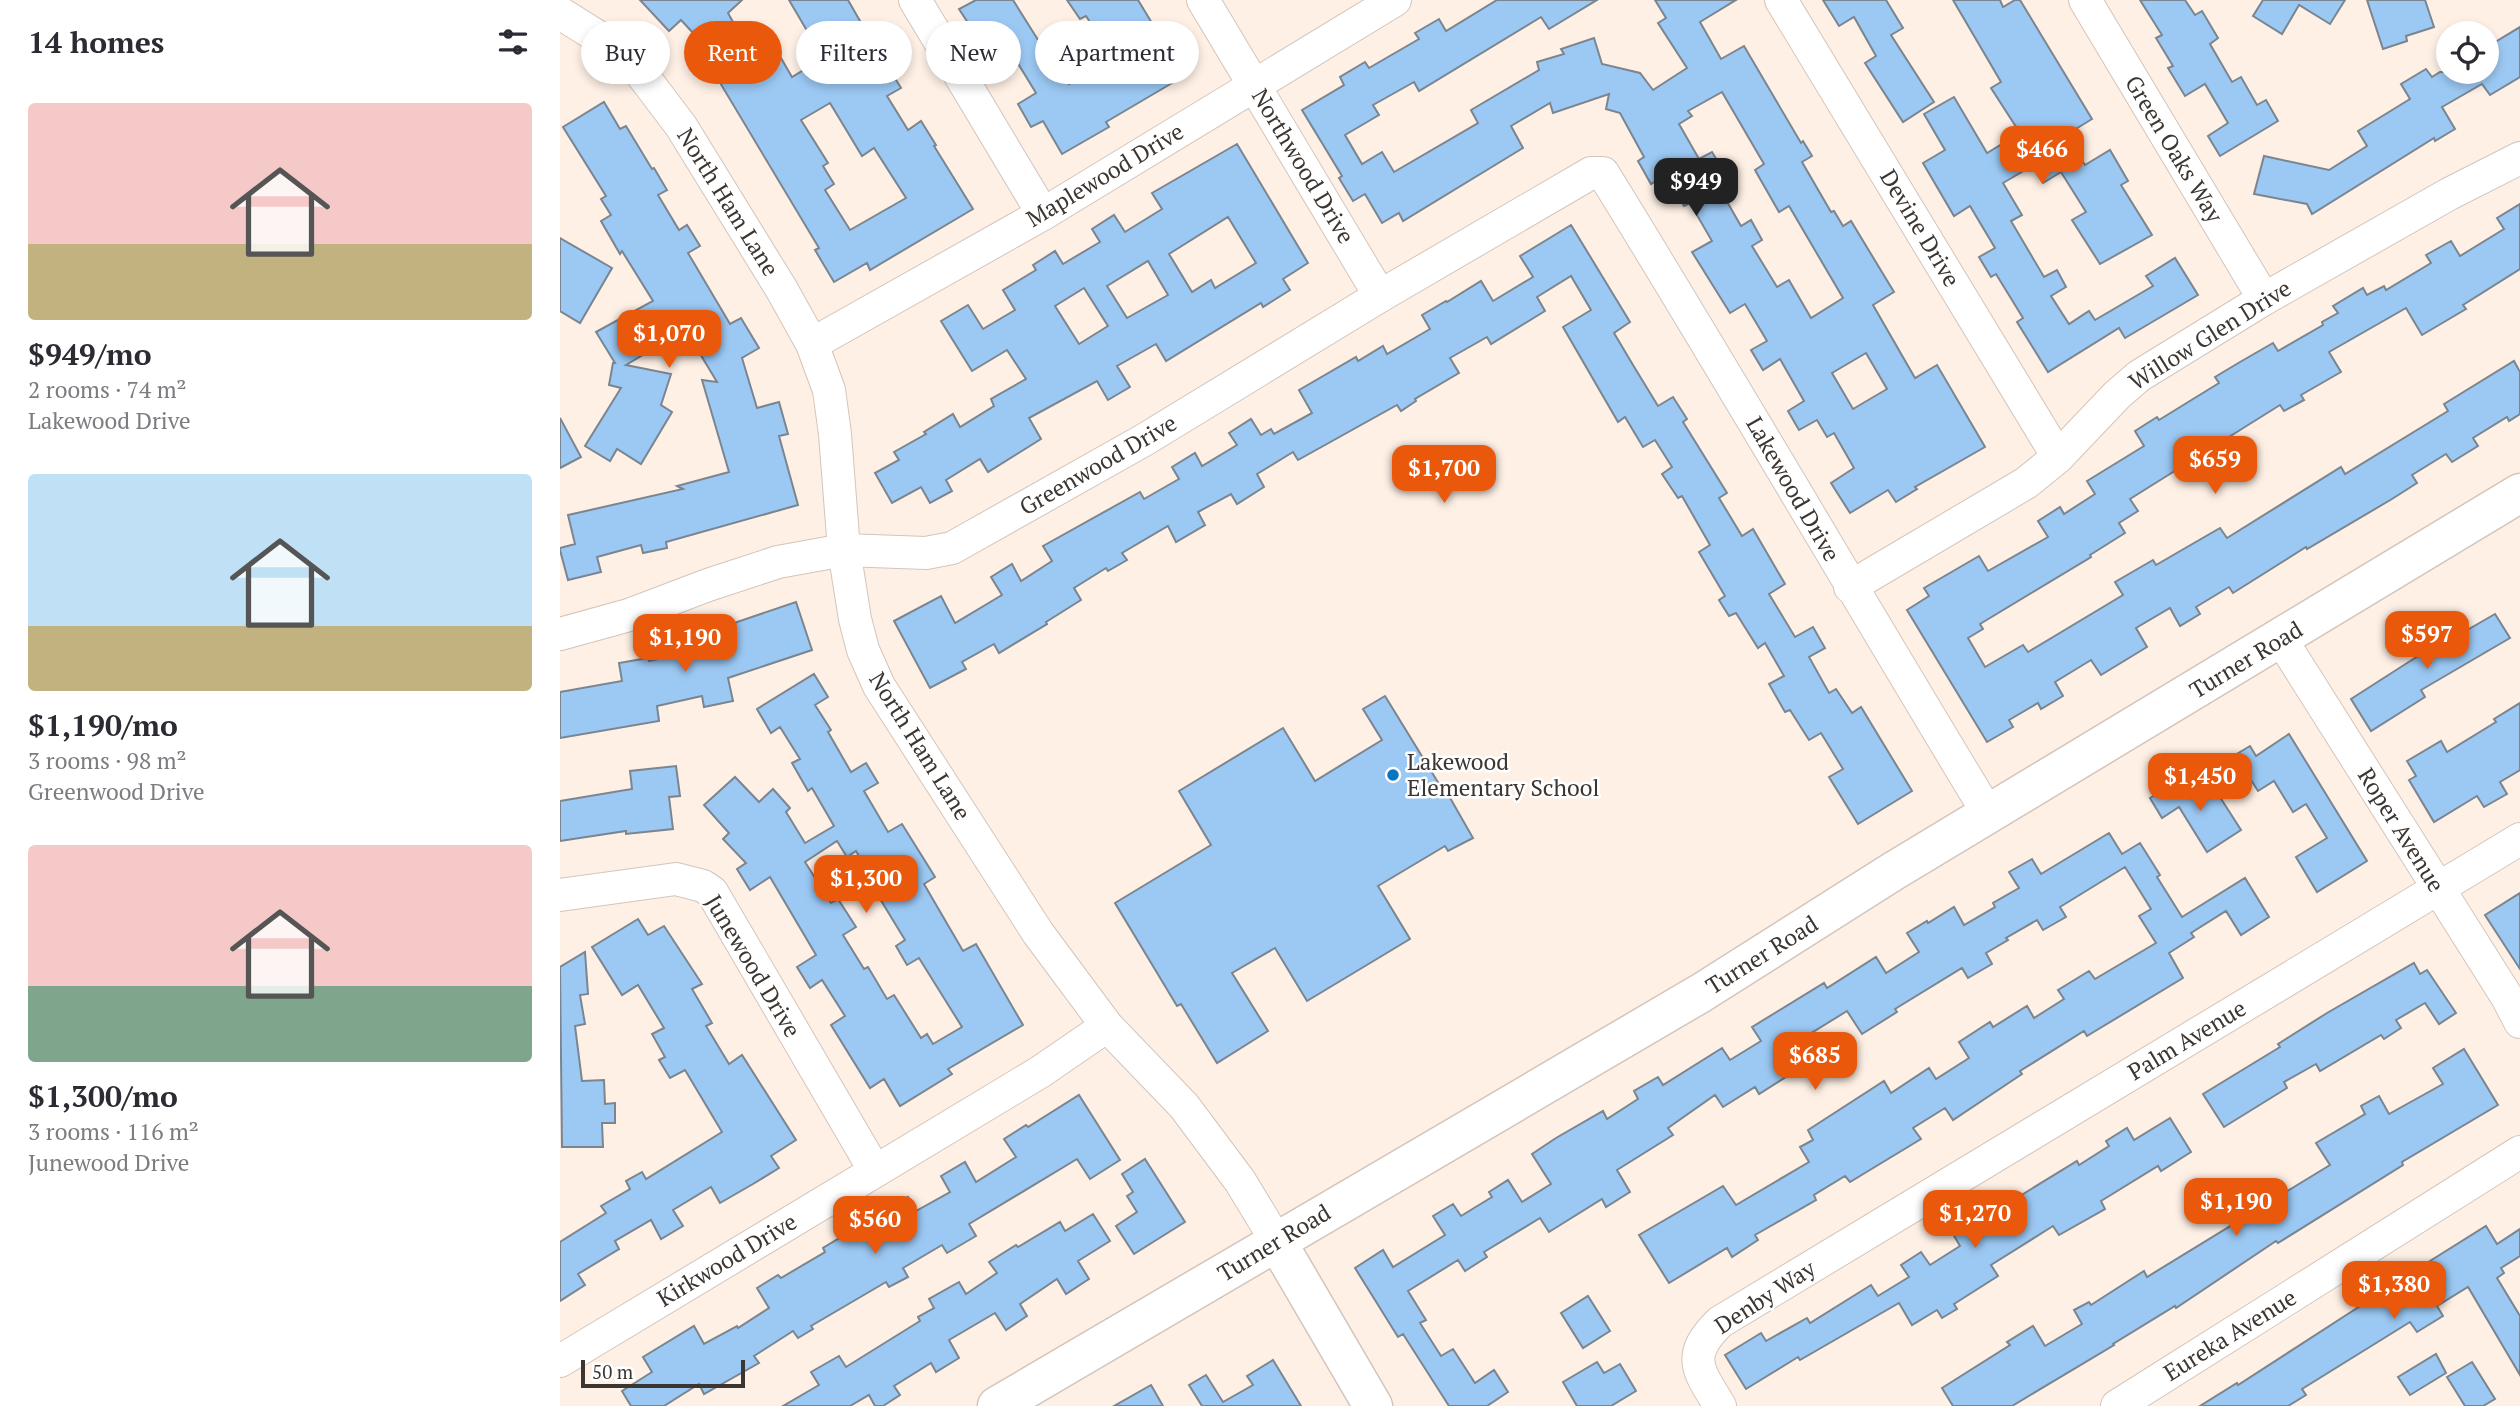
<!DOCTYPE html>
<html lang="en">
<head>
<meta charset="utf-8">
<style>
  :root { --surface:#fff; --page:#f2f2f3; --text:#2b2b33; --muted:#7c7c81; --accent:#ea580c }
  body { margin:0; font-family:"PT Serif",serif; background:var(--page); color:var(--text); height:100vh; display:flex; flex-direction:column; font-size:26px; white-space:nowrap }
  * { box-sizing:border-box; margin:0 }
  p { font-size:23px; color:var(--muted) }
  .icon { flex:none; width:38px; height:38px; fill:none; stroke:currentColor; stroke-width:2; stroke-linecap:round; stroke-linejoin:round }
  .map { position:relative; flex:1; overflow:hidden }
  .side { display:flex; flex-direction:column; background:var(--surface); width:560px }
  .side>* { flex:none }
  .guide { position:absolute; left:21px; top:21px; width:665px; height:63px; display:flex; gap:14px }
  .controls { position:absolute; left:1876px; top:21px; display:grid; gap:14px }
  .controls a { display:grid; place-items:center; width:63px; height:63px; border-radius:50%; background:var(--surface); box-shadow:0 4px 10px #0003; font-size:35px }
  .scale { position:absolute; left:21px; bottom:18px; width:164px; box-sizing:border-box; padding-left:7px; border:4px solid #3c3632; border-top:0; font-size:19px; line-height:24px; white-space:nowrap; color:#3c3632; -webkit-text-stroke:5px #fff; paint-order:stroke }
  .price { position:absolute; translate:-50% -60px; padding:0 16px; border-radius:14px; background:var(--accent); color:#fff; font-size:23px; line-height:46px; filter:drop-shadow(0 2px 4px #0008) }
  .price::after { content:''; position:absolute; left:50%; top:42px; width:21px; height:16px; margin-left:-10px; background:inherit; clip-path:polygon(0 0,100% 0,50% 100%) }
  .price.current { background:#222; color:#fff }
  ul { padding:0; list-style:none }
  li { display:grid; align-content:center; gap:14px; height:371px; padding:0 28px }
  li span { display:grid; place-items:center; height:217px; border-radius:7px; color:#555 }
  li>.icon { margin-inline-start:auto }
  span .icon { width:126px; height:126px; fill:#fffc; stroke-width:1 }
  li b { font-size:30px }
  h2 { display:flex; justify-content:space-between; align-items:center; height:84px; padding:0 28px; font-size:30px }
  .pill { padding:0 24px; border-radius:32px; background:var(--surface); box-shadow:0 4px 10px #0003; font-size:24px; line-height:63px }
  .pill.current { background:var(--accent); color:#fff }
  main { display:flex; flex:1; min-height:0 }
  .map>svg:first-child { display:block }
  .building { fill:#9cc9f4; stroke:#7a8590; stroke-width:2; fill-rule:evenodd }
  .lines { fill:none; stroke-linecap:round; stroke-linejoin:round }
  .minor-casing { stroke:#d3c5bb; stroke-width:34 }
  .major-casing { stroke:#d3c5bb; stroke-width:41 }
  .minor { stroke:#fff; stroke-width:32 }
  .major { stroke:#fff; stroke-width:38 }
  .poi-dot { fill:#0776c1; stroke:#fff; stroke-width:2.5 }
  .labels { text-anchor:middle; stroke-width:5; stroke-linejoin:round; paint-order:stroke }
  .street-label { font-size:23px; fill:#3c3632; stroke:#fff }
  .poi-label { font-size:23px; fill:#3c3632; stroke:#fff; text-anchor:start }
</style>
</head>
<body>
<main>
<section class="side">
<h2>14 homes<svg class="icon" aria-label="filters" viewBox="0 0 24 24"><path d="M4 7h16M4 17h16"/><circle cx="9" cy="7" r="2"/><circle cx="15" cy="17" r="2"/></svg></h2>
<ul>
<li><span style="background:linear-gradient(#f6c9c9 65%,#c2b280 0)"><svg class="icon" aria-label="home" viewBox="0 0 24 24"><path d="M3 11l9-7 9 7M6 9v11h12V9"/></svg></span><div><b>$949/mo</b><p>2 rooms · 74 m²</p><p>Lakewood Drive</p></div></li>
<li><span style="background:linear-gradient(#bfe0f5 70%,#c2b280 0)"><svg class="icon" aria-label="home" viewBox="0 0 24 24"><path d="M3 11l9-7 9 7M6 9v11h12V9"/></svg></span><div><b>$1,190/mo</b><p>3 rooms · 98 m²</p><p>Greenwood Drive</p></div></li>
<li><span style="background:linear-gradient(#f6c9c9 65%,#7fa58c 0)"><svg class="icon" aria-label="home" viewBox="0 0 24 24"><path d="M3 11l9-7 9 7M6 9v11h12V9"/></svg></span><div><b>$1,300/mo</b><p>3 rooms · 116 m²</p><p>Junewood Drive</p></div></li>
</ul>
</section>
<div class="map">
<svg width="1960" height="1406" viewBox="0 0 1960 1406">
  <rect width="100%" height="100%" fill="#fef0e5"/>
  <g class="building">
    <path d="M80,0H182L168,13L189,51L210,39L232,77L263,58L229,0H288L304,28L291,36L314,75L328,67L341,88L327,96L348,130L361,121L376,145L374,146L413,209L310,270L307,263L274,282L255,250L259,248L141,51L147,48L121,20L109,31ZM270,103L302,156L314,148L346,198L290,230L265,190L274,184L263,166L268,163L241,120Z"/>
    <polygon points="416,0 453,0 502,78 505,77 509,84 553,58 526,16 520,19 507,0 578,0 624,76 546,122 549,127 502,154 483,121 471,127 458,104 476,93 454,57 437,67 399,9"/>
    <path d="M937,0H1037L989,29L981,17L859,91L854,82L813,105L819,115L785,135L802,164L822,152L834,172L918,123L911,110L979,70L977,62L1004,54L1001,49L1034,38L1042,64L1080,73L1093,90L1127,68L1098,23L1106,18L1095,0H1176L1140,22L1161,59L1184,46L1241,143L1243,141L1252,156L1242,162L1271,212L1274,211L1283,226L1291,221L1334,292L1313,305L1355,378L1377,365L1425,447L1355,487L1357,489L1336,502L1328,490L1290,513L1271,483L1294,468L1274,433L1267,437L1257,420L1239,430L1228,411L1244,401L1220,359L1203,370L1191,350L1207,341L1185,304L1170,313L1132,252L1152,241L1130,203L1124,206L1106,175L1091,184L1078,161L1084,157L1060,113L1046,109L1049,94L993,113L990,103L951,126L963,148L843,221L839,213L822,223L805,194L793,201L779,178L782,176L742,110L784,85L780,77L805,62L809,68L859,39L855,33L879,19L886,31ZM1162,92L1204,164L1195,170L1219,212L1229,206L1283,298L1251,318L1229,280L1217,287L1192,246L1202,240L1191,220L1181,226L1158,186L1169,180L1152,152L1139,159L1119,124L1132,116L1128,111ZM1306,353L1327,389L1293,409L1272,373Z"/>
    <polygon points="1263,0 1326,0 1343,28 1331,35 1374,102 1343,122 1305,63 1316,56 1294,17 1279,26"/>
    <polygon points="1393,0 1440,0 1443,7 1455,0 1460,0 1532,119 1506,135 1525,165 1550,150 1568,181 1561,185 1592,235 1540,264 1512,220 1526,212 1501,172 1483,183 1472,166 1443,183 1462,215 1451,221 1484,277 1497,270 1506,287 1491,296 1509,324 1529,311 1535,320 1593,286 1586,276 1615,258 1638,295 1565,338 1559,328 1488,372 1457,322 1463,318 1436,274 1431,277 1419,257 1435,248 1410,206 1394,216 1363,163 1385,150 1364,114 1394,97 1427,153 1460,133 1431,88 1441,82"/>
    <polygon points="1580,0 1625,0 1635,15 1642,11 1658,38 1650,44 1672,82 1681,77 1697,105 1706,100 1718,121 1660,156 1648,136 1668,123 1645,84 1625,96 1608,68 1613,66 1596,38 1602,35"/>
    <polygon points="1703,0 1785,0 1770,24 1739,5 1722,34 1693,16"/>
    <polygon points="1807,0 1865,0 1874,27 1846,36 1847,41 1823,49"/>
    <polygon points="1960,27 1960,77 1930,95 1922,84 1882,107 1895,129 1875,141 1874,138 1752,214 1747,204 1694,194 1704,156 1769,170 1807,146 1798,131 1850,99 1841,84 1866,69 1872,77 1880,72 1927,72 1927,47"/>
    <polygon points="44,102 60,129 66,126 92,169 94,168 107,190 98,195 119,230 127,225 140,246 128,253 170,324 181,318 199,348 182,358 197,408 219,402 228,434 219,436 238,505 106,542 107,548 83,553 81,545 37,557 41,572 8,580 0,550 0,548 15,544 8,515 123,489 117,486 169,472 142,380 157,382 130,337 126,324 125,330 66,365 111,374 101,405 112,412 81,464 57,449 50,461 25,446 61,388 49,385 53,363 55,363 36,332 93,301 62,251 60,254 41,221 51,215 41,199 46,196 3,127"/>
    <path d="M677,144L748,263L723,279L730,290L703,307L701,303L606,361L596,344L557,366L570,387L548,400L537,381L469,418L481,439L428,472L420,459L386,480L392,491L370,503L361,487L332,503L315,473L339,460L334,452L366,434L364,432L393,414L400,427L434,406L431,399L466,379L447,350L412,371L381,321L408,305L423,329L455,310L443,290L476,270L473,265L495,251L503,264L540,242L532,229L554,215L565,232L602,209L592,193ZM668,217L696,263L655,288L651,280L632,292L609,254ZM588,261L608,295L567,318L547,286ZM524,288L548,326L519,344L495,306Z"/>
    <polygon points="1960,204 1960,269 1903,305 1906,309 1862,335 1846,308 1769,352 1781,372 1741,395 1744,400 1724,411 1720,405 1570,499 1578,511 1559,523 1565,533 1530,555 1531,557 1420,624 1423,629 1408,638 1425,667 1463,645 1468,652 1563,595 1555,582 1593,560 1596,565 1660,528 1667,538 1781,467 1785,474 1888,411 1884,404 1954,361 1960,372 1960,414 1949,421 1947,417 1913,438 1918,446 1892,462 1886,454 1852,475 1857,483 1832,499 1747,549 1746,547 1673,593 1669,587 1636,607 1640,614 1620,626 1610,608 1576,628 1587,647 1541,675 1531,660 1495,682 1503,696 1481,709 1478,703 1449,720 1453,727 1427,742 1347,610 1369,596 1364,588 1419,556 1428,571 1488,537 1478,521 1500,507 1504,514 1535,494 1527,481 1584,446 1575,431 1597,417 1599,420 1659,383 1655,377 1680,362 1713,343 1718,351 1763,325 1762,322 1778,313 1773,306 1803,288 1807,295 1824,286 1826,290 1871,263 1866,255 1891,241 1900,256 1944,229 1937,218"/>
    <polygon points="1011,225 1070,322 1054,333 1073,365 1098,406 1113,397 1127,419 1123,422 1167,493 1159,498 1182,536 1193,529 1225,584 1209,594 1235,637 1253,627 1265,648 1249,657 1269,693 1276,689 1292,713 1301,707 1352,791 1298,824 1269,777 1283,769 1261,733 1249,740 1230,710 1225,712 1209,684 1224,676 1205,643 1198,648 1176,613 1169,616 1159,600 1165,596 1139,552 1150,545 1122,496 1118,498 1102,474 1112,467 1095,440 1083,447 1065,417 1058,422 1003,327 1031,310 1011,276 977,297 985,311 931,344 927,337 890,358 899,373 855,399 856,401 841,411 837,405 738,460 733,452 697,474 704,487 677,504 671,494 638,512 645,525 616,542 608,526 562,553 567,560 548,571 546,568 514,588 521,600 486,622 487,624 439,653 434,644 402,662 406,669 370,688 334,621 381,596 395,623 442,595 431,577 452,564 461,581 492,561 483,546 580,492 584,499 619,479 612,467 635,453 642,466 677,445 669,433 691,419 701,435 711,429 714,434 752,413 739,390 796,357 798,361 823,346 827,354 870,329 862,315 886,301 887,302 921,281 933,301 973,277 960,256"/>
    <polygon points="0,238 52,268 20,323 0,311"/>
    <polygon points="0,418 21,457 0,468"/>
    <polygon points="236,602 252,650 168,678 173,701 144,707 142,696 97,706 99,721 0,738 0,692 62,681 59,663 88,658 89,661 136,651 133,638 170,630 168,625"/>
    <polygon points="1935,614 1950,638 1861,690 1865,697 1811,731 1791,699 1858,656 1857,654 1899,629 1902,633"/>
    <path d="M254,674L268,697L255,705L271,730L268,732L291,772L306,763L318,783L304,791L328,832L342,824L375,877L364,884L403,951L416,944L463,1025L388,1069L392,1074L340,1106L324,1079L310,1088L271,1025L285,1016L262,980L250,988L237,967L256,955L210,877L190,890L177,869L186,863L163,839L169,833L144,805L175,777L199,802L213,789L230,808L226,812L245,843L274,826L252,788L248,791L232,763L240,759L220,727L211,733L197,709ZM277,841L287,857L296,851L314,882L311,884L345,940L336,946L347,965L359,958L402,1027L373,1044L367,1034L361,1038L334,995L327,999L308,967L304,969L283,935L296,927L278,899L271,903L245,862Z"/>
    <polygon points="825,696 887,797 889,796 913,838 888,851 885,846 818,886 850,939 747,1001 715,948 672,973 708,1031 657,1063 621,1004 617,1006 555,903 651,845 619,791 723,728 755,781 822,740 803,709"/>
    <polygon points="1960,703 1960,770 1940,782 1947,794 1924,807 1917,796 1874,822 1849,780 1856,776 1847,761 1881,741 1887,752 1936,722 1934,719"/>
    <polygon points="1729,734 1807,861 1757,892 1736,857 1767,838 1746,804 1733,812 1714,781 1698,791 1675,755 1690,746 1696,756"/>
    <polygon points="116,766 120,796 109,797 113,829 66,834 66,831 0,841 0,801 72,789 70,771"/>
    <polygon points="1649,780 1681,830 1647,852 1619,807 1602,818 1590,798 1608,787 1614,795 1632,784 1635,788"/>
    <polygon points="1549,833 1562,854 1580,843 1600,875 1597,877 1622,917 1685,878 1709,917 1681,935 1666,911 1631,933 1634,937 1609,953 1623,978 1527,1036 1524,1031 1460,1071 1462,1074 1393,1120 1385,1108 1353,1128 1361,1139 1290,1182 1285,1176 1254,1195 1256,1200 1195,1235 1198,1240 1172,1257 1167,1248 1109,1283 1079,1235 1163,1186 1176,1205 1249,1162 1240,1147 1253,1140 1248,1130 1324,1081 1331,1093 1369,1068 1376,1079 1409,1058 1399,1042 1430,1022 1433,1027 1467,1006 1474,1018 1504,999 1498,990 1529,971 1535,979 1596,943 1579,916 1591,909 1565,867 1500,907 1506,917 1483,930 1477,920 1446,938 1448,940 1426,953 1432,964 1408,978 1402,968 1335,1009 1337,1012 1302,1034 1287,1011 1232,1045 1245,1065 1199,1094 1195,1087 1163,1107 1155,1095 1108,1128 1113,1135 1057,1170 1070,1192 1046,1207 1042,1199 989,1232 980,1218 924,1252 927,1257 905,1271 898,1260 848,1291 866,1320 860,1323 881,1356 893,1349 915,1383 934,1370 948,1392 927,1406 889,1406 843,1334 838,1337 795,1268 823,1250 833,1267 885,1235 873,1216 893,1204 901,1216 932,1197 929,1192 948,1180 962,1202 991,1184 972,1154 996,1138 1043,1111 1047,1119 1078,1099 1074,1091 1098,1077 1103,1085 1162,1048 1170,1060 1201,1041 1192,1027 1264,983 1267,988 1316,957 1326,973 1359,952 1347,933 1367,921 1368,923 1394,907 1404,925 1435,907 1433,903 1459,888 1449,872 1472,859 1481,874"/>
    <polygon points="1960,893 1960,969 1925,915"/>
    <polygon points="78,919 88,935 104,926 142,984 132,989 152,1023 146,1026 169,1064 182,1055 236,1140 211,1156 219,1168 193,1184 160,1203 151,1187 113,1210 123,1226 101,1239 91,1220 55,1241 59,1249 18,1274 25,1285 0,1301 0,1242 46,1213 41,1206 70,1189 66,1181 82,1172 86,1179 162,1132 125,1070 110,1078 99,1060 105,1057 92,1034 104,1028 78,985 62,995 32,947"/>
    <polygon points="25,952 28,994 20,995 25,1024 15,1026 22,1081 44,1080 45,1104 55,1103 55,1123 42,1123 43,1147 2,1147 0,967"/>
    <polygon points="1854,963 1860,974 1867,970 1896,1013 1879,1024 1865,1003 1836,1020 1841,1028 1824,1039 1821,1035 1760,1071 1756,1064 1724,1082 1727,1088 1664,1127 1643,1094 1720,1047 1718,1044 1767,1013"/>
    <polygon points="1904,1049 1938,1105 1842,1162 1843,1165 1718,1243 1716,1241 1616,1308 1615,1306 1553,1344 1554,1345 1452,1406 1393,1406 1382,1388 1450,1345 1447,1342 1473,1326 1485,1346 1522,1324 1514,1310 1529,1302 1531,1305 1584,1271 1587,1277 1770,1165 1756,1143 1805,1114 1801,1106 1819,1096 1829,1114 1883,1084 1873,1068"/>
    <polygon points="519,1095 560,1160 530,1179 517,1159 409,1224 416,1236 387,1253 382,1245 343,1268 348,1277 329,1287 326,1282 251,1326 253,1329 238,1338 233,1331 194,1356 199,1363 144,1394 139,1384 104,1406 71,1406 62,1391 92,1372 83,1357 134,1326 144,1344 177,1326 178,1328 209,1308 197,1288 218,1275 221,1278 265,1252 263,1248 348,1197 356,1211 390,1192 381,1176 405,1162 416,1182 456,1157 444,1139 466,1125 468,1127"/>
    <polygon points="1610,1118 1631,1152 1601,1171 1598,1166 1541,1201 1545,1209 1499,1235 1493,1226 1431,1265 1438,1276 1394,1304 1397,1309 1382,1318 1377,1310 1352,1325 1339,1303 1240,1360 1238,1357 1186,1389 1165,1355 1201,1333 1206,1341 1247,1318 1250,1323 1311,1285 1318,1296 1349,1277 1341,1265 1361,1252 1370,1265 1400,1246 1393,1234 1412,1221 1414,1224 1517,1161 1519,1165 1549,1146 1546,1141 1567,1128 1574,1140"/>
    <polygon points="585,1159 625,1222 574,1254 556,1226 577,1212 567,1196 573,1192 562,1174"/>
    <polygon points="533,1214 550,1241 518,1261 529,1279 506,1294 497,1279 460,1304 467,1316 446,1330 435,1313 389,1340 399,1358 376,1372 371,1363 334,1386 340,1395 323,1406 315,1406 309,1395 290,1406 223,1406 259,1385 251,1372 279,1356 286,1367 360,1321 358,1317 374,1308 369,1299 399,1282 406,1294 437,1273 429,1262 456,1245 458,1247 500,1222 505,1231"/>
    <polygon points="1926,1226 1937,1244 1960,1229 1960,1256 1941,1268 1944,1273 1937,1278 1960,1316 1960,1375 1908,1287 1877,1306 1883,1316 1857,1332 1850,1322 1742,1389 1746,1395 1728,1406 1640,1406 1677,1383 1678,1385 1808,1301 1810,1303 1864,1269 1862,1266"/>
    <polygon points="1028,1296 1050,1331 1023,1348 1001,1313"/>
    <polygon points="1876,1354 1886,1373 1850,1395 1838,1377"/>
    <polygon points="713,1360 741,1406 642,1406 629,1385 646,1375 663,1402 693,1385 687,1376"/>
    <polygon points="1037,1362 1044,1373 1060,1364 1076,1391 1051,1406 1017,1406 1003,1382"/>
    <polygon points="1912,1362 1935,1399 1923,1406 1905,1406 1887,1377"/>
    <polygon points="591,1385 603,1406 554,1406"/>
  </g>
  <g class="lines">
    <defs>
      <g id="minor">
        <polyline points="355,0 483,214"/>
        <polyline points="643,0 820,296"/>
        <polyline points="1221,0 1498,457"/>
        <polyline points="1525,0 1704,299"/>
        <polyline points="0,13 51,45 80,72 121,126 222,290 252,344 269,390 275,434 284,550 295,619 303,650 319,686 478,933 547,1026 624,1106 680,1181 717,1242"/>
        <polyline points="252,344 483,214 835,0"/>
        <polyline points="1290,587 1466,483 1498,457 1557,395 1579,376 1704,299 1889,194 1960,158"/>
        <path d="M0,634L69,615L148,585L218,562L284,550L366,553L392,548L584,440L820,296L1031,173H1043C1174,385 1299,601 1429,815"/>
        <polyline points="1721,639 1947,997 1960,1022"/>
        <polyline points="0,895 116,879 143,886 152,892 315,1171"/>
        <polyline points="0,1361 480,1072 547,1026"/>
        <path d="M1160,1406C1138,1370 1125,1356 1160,1322L1960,839"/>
        <polyline points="1557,1406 1960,1152"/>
      </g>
      <g id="major">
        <polyline points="717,1242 813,1406"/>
        <polyline points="437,1406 1141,993 1332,872 1960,493"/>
      </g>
    </defs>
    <use href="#minor" class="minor-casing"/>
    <use href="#major" class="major-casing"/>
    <use href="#minor" class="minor"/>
    <use href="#major" class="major"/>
  </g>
  <circle class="poi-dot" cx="833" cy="775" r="7"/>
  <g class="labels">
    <g class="street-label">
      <text transform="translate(1614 149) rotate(59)" y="8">Green Oaks Way</text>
      <text transform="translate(743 166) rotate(59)" y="8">Northwood Drive</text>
      <text transform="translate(545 175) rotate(-31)" y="8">Maplewood Drive</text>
      <text transform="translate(168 202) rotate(58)" y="8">North Ham Lane</text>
      <text transform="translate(1360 228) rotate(59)" y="8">Devine Drive</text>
      <text transform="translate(1650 335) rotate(-32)" y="8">Willow Glen Drive</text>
      <text transform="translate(538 465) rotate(-30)" y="8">Greenwood Drive</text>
      <text transform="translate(1233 489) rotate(60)" y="8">Lakewood Drive</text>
      <text transform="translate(1686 660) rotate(-31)" y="8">Turner Road</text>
      <text transform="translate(360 746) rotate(58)" y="8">North Ham Lane</text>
      <text transform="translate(1841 830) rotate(58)" y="8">Roper Avenue</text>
      <text transform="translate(1202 955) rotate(-32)" y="8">Turner Road</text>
      <text transform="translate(193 966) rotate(59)" y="8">Junewood Drive</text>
      <text transform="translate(1627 1040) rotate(-31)" y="8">Palm Avenue</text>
      <text transform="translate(714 1243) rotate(-31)" y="8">Turner Road</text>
      <text transform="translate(167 1260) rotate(-31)" y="8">Kirkwood Drive</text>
      <text transform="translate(1205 1297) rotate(-33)" y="8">Denby Way</text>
      <text transform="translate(1670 1335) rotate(-32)" y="8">Eureka Avenue</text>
    </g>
    <g class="poi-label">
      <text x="847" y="770">Lakewood<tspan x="847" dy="26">Elementary School</tspan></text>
    </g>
  </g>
</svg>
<div class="controls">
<a><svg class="icon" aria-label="locate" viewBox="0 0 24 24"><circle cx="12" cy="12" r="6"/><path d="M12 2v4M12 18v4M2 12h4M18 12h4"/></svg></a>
</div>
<div class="scale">50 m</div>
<b class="price" style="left:1482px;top:186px">$466</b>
<b class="price current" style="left:1136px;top:218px">$949</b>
<b class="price" style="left:109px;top:370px">$1,070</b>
<b class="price" style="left:1655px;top:496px">$659</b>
<b class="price" style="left:884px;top:505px">$1,700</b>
<b class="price" style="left:1867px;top:671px">$597</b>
<b class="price" style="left:125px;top:674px">$1,190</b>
<b class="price" style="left:1640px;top:813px">$1,450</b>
<b class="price" style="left:306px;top:915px">$1,300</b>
<b class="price" style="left:1255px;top:1092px">$685</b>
<b class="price" style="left:1676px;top:1238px">$1,190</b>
<b class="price" style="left:1415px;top:1250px">$1,270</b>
<b class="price" style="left:315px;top:1256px">$560</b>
<b class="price" style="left:1834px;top:1321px">$1,380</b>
<div class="guide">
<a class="pill">Buy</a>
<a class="pill current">Rent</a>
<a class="pill">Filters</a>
<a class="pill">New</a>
<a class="pill">Apartment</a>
</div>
</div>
</main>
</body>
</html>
